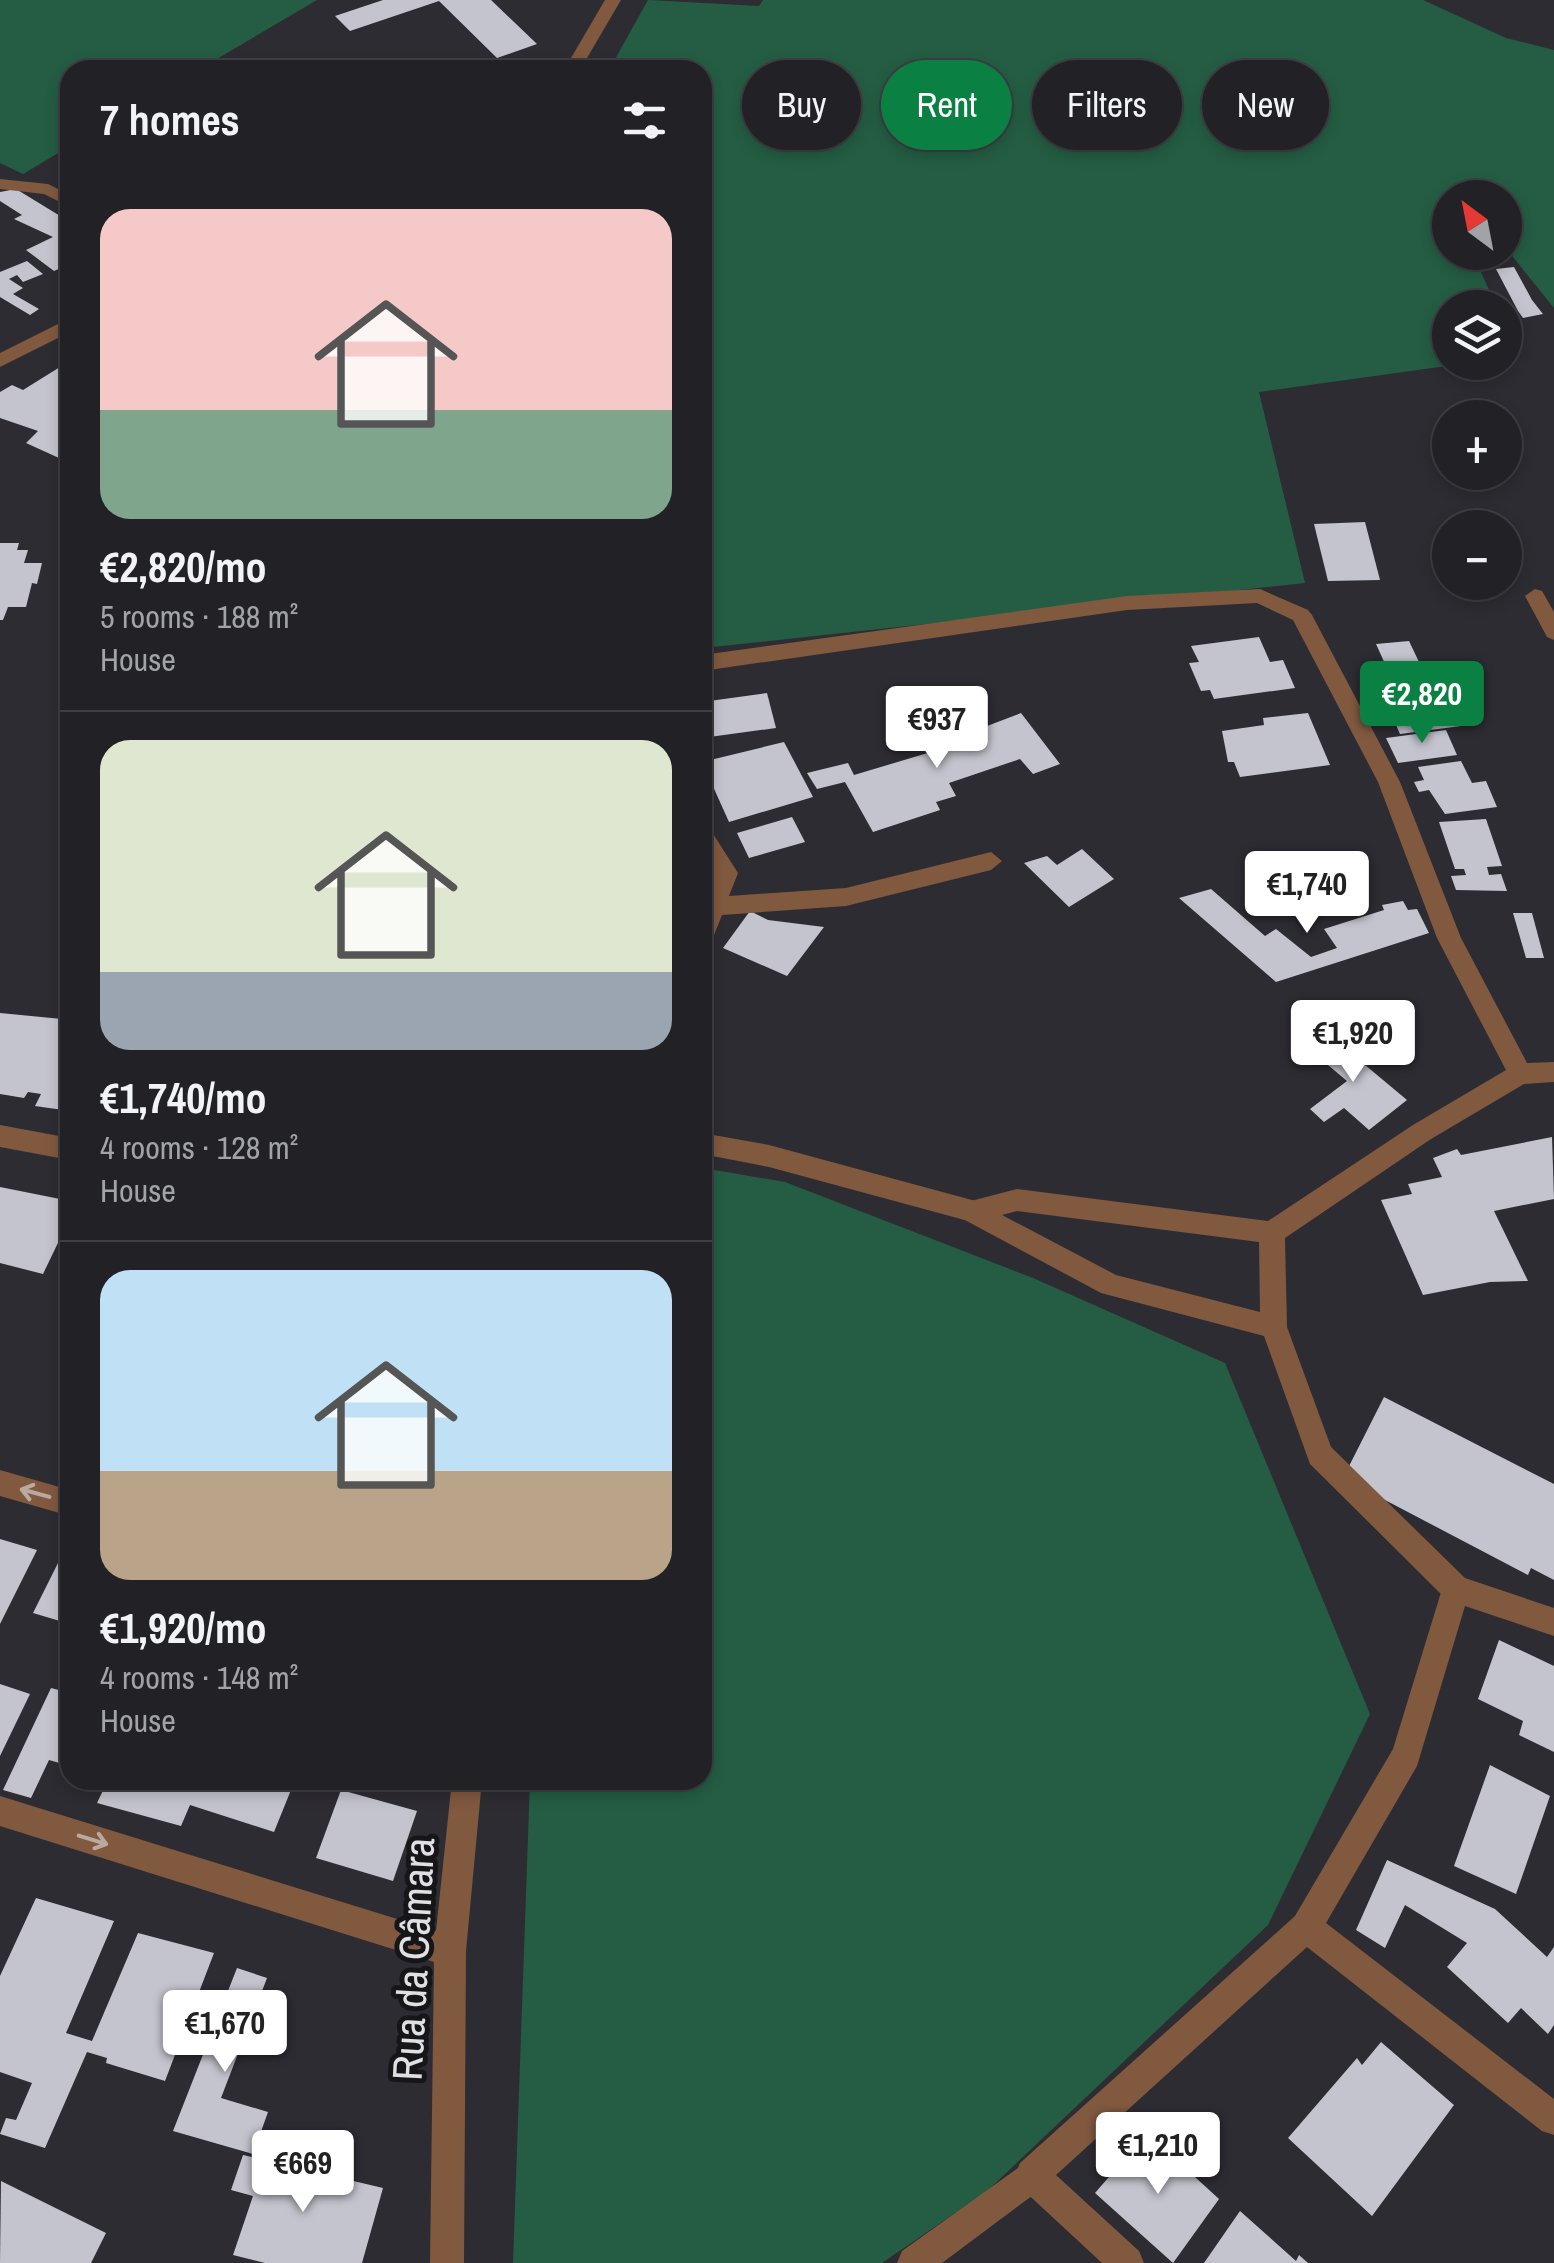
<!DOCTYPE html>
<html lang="en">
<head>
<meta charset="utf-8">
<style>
  :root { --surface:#222126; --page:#2a292e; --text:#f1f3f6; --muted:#a2a3a7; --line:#3f3e43; --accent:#0b8043 }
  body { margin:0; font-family:"Archivo Narrow",sans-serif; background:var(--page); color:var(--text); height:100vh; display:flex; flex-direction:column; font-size:38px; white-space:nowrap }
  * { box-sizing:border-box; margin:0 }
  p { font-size:32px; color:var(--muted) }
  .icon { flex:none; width:55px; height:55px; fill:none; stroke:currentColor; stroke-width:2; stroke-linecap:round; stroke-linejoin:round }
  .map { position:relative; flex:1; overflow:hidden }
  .panel { position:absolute; left:60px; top:60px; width:652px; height:1730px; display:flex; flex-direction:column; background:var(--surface); border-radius:30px; box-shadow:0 5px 15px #0003,0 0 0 2px var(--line) }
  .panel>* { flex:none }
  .banner { position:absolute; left:742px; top:60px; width:660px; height:90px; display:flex; gap:20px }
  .needle { width:65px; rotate:328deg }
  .controls { position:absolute; left:1432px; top:180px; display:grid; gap:20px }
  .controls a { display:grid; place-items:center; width:90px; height:90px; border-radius:50%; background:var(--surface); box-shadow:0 5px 15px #0003,0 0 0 2px var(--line); font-size:50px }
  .price { position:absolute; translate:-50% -85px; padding:0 22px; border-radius:10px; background:#fff; color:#222; font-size:32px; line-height:65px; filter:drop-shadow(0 2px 5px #0008) }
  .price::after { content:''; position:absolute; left:50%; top:60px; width:30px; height:22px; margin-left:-15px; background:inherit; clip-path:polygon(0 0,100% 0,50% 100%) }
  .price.selected { background:var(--accent); color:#fff }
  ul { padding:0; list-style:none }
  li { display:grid; align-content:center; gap:20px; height:530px; padding:0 40px }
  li+li { border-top:2px solid var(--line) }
  li span { display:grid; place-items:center; height:310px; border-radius:30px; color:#555 }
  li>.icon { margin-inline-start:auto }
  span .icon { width:180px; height:180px; fill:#fffc; stroke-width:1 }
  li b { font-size:42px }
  h2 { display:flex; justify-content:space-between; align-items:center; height:120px; padding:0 40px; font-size:42px }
  .chip { padding:0 35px; border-radius:45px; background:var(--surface); box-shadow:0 5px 15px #0003,0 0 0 2px var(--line); font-size:35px; line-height:90px }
  .chip.selected { background:var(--accent); color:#fff }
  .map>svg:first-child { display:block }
  .green { fill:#245d43 }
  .building { fill:#c4c4ce }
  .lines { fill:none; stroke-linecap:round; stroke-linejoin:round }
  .service { fill:#80593f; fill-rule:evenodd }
  .minor { fill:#80593f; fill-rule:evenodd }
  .oneway { stroke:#baa9a2 }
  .labels { text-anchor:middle; stroke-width:10; stroke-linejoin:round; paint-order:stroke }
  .near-street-label { font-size:42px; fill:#e0dfe4; stroke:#161518 }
</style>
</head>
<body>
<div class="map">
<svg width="1554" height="2263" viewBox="0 0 1554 2263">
  <rect width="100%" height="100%" fill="#2e2c33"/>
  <g class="green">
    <polygon points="0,0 317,0 198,70 70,70 70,146 23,174 0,163"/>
    <polygon points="648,0 759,6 763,0 1423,0 1506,38 1554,50 1554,308 1505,247 1505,198 1450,198 1450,252 1472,253 1497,307 1450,308 1450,362 1468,363 1259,392 1305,583 703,648 702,70 609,70"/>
    <polygon points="703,1168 785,1182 1033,1278 1225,1363 1370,1714 1268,1925 987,2191 882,2263 513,2263 530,1780 702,1780"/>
  </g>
  <g class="building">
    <polygon points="383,0 491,0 537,44 497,58 439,1 350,31 335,16"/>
    <polygon points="16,189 70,222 70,264 54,271 26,250 53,237 14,219 22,215 0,201 0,192"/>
    <polygon points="27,261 43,274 23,282 17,275 9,279 23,288 13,294 39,309 30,315 0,297 0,272"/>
    <polygon points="1514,267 1532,300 1543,314 1523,318 1518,311 1496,269"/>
    <polygon points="60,367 70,374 70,463 26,443 38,431 0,418 0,392 12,385 23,390"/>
    <polygon points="1365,522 1380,580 1328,581 1314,524"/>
    <polygon points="0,543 19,543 17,550 28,550 24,563 42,563 37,584 32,583 26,607 8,607 3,620 0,620"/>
    <polygon points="1259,637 1270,662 1283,660 1295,688 1214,699 1210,690 1201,691 1189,663 1199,662 1191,646"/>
    <polygon points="1409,641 1419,662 1386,666 1376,644"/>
    <polygon points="1436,673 1461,726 1400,734 1388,707 1382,708 1370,681"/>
    <polygon points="767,693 776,728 702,738 702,702"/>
    <polygon points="1021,713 1060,764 1033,774 1020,759 949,783 956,796 936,802 940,810 873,832 845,782 817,789 807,773 848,763 854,775 931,752 925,743 963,730 966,734"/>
    <polygon points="1308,713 1330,765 1240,777 1234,762 1228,762 1222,731 1264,725 1263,718"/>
    <polygon points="1446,730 1457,755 1398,763 1386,738"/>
    <polygon points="784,742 813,797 729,822 702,762"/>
    <polygon points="1461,761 1472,783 1486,781 1497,807 1445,814 1429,790 1419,792 1414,782 1424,780 1418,767"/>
    <polygon points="792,817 805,842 749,858 737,833"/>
    <polygon points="1486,819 1502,866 1487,867 1489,875 1501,874 1507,891 1456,890 1451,876 1466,875 1464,869 1455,869 1439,822"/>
    <polygon points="1082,849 1114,879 1069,907 1024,863 1047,856 1057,865"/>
    <polygon points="1211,889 1265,936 1276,929 1311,957 1337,948 1324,929 1384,910 1382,905 1403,901 1408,910 1417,909 1429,933 1276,982 1179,898"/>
    <polygon points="750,911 768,920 824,927 787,976 723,948"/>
    <polygon points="1513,913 1532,913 1544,958 1526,958"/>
    <polygon points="0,1013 62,1019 63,1014 70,1015 70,1111 35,1106 41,1094 28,1092 24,1098 0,1094"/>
    <polygon points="1322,1029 1407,1100 1369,1130 1344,1108 1324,1122 1310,1109 1347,1081 1303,1044"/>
    <polygon points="1552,1137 1554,1199 1494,1211 1528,1281 1490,1282 1423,1295 1381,1200 1412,1194 1408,1184 1442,1177 1433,1158 1457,1149 1461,1155"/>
    <polygon points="0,1187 70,1201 70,1218 43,1274 0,1263"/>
    <polygon points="1384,1397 1554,1484 1554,1580 1531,1568 1528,1575 1343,1478"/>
    <polygon points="0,1539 37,1550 0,1624"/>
    <polygon points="61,1557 70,1559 70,1624 33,1613"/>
    <polygon points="1499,1640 1554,1666 1554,1752 1519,1735 1523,1721 1478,1699"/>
    <polygon points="0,1684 30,1694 0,1756"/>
    <polygon points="51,1688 70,1693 67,1706 70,1706 70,1766 49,1760 31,1798 3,1790"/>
    <polygon points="1490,1765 1550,1796 1516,1894 1454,1866"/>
    <polygon points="108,1780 295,1780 274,1832 190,1805 181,1826 97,1803"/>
    <polygon points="341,1790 417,1811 393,1881 316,1858"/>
    <polygon points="1387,1860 1495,1909 1547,1957 1554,1947 1554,2025 1548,2034 1521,2008 1508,2023 1447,1967 1467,1943 1405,1905 1385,1948 1356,1930"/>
    <polygon points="36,1898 114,1921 66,2033 92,2041 138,1933 214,1953 165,2081 106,2063 107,2058 87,2052 45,2148 0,2134 6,2118 16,2120 32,2083 0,2072 0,1976"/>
    <polygon points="237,1968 267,1978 221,2098 268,2112 253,2154 173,2131"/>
    <polygon points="1381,2042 1454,2105 1372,2216 1288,2138 1357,2058 1362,2065"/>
    <polygon points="1147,2133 1219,2199 1173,2263 1095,2193"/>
    <polygon points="243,2155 383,2188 362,2263 265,2263 233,2255 253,2196 231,2190"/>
    <polygon points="1,2181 106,2233 91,2263 0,2263"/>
    <polygon points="1240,2211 1296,2261 1299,2255 1308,2263 1204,2263"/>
  </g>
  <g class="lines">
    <g class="service">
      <polygon points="0,179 48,184 70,195 70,207 44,194 0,189"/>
      <path d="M1260,589L1308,610L1312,615L1400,782L1461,938L1527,1063L1554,1062V1082L1524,1084L1431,1139L1285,1238L1287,1327L1331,1447L1466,1579L1470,1589L1466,1599L1456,1603L1446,1599L1310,1464L1264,1336L1101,1293L963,1219L959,1211L963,1203L1017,1189L1268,1221L1413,1125L1506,1070L1437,938L1378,782L1293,620L1257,603L1127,610L702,671V655L1127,596ZM1017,1211L1259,1242L1260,1312L1116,1275L1002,1215Z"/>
      <polygon points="1535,589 1542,591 1554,612 1554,640 1547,637 1525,596"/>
      <polygon points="1032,2158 1044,2163 1049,2175 1044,2187 942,2263 897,2263 902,2251"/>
    </g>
    <g class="minor">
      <polygon points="605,0 621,0 580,70 564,70"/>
      <polygon points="70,318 70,332 0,367 0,353"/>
      <polygon points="702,827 710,829 738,873 729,896 846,888 991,852 1002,861 991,870 846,906 722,915 710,945 702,947 702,905 714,874 702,855"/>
      <polygon points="0,1125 70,1138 70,1160 0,1147"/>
      <polygon points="702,1133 769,1145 972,1200 981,1203 985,1211 981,1219 972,1222 769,1167 702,1154"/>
      <polygon points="0,1470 70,1490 70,1516 0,1496"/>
      <polygon points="1456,1575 1554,1608 1554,1636 1465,1606 1417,1766 1326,1923 1554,2099 1554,2135 1542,2131 1307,1947 1056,2175 1139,2251 1144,2263 1102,2263 1020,2187 1015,2175 1020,2163 1295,1916 1393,1749 1442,1589 1446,1579"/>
      <polygon points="452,1780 482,1780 466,1951 464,2263 430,2263 434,1962 0,1826 0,1796 436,1931"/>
    </g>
  </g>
  <defs><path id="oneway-shaft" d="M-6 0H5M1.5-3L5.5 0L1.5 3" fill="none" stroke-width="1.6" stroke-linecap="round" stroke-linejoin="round" transform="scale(2.5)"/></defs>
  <g class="oneway">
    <use href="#oneway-shaft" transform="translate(35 1493) rotate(-165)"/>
    <use href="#oneway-shaft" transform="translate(93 1840) rotate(17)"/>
  </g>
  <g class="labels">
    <g class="near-street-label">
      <text transform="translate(413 1959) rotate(-87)" y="15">Rua da Câmara</text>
    </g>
  </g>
</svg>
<div class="controls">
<a><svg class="needle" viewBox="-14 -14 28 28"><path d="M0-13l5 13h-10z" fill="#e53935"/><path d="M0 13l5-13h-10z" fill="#a2a3a7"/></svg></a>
<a><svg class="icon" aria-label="layers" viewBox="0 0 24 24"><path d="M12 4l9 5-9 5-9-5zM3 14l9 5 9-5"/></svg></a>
<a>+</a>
<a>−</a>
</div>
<b class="price selected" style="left:1422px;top:746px">€2,820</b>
<b class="price" style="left:937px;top:771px">€937</b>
<b class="price" style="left:1307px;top:936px">€1,740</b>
<b class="price" style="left:1353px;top:1085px">€1,920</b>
<b class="price" style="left:225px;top:2075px">€1,670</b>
<b class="price" style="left:1158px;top:2197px">€1,210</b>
<b class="price" style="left:303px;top:2215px">€669</b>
<div class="banner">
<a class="chip">Buy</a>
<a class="chip selected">Rent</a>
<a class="chip">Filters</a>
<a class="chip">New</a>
</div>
<section class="panel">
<h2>7 homes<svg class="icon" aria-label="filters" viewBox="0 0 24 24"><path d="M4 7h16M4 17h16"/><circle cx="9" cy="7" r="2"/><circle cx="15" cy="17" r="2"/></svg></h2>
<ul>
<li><span style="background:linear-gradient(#f6c9c9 65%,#7fa58c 0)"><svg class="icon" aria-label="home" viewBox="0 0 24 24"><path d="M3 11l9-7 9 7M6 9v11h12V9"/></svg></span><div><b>€2,820/mo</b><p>5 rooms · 188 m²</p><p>House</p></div></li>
<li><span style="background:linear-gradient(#dfe7d0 75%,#9aa5b1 0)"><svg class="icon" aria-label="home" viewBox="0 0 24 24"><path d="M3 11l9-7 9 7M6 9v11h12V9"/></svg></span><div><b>€1,740/mo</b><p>4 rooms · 128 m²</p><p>House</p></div></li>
<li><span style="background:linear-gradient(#bfe0f5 65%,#b9a48a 0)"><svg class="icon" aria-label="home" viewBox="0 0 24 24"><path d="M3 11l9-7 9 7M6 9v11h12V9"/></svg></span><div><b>€1,920/mo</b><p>4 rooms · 148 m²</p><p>House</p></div></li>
</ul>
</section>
</div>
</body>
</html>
